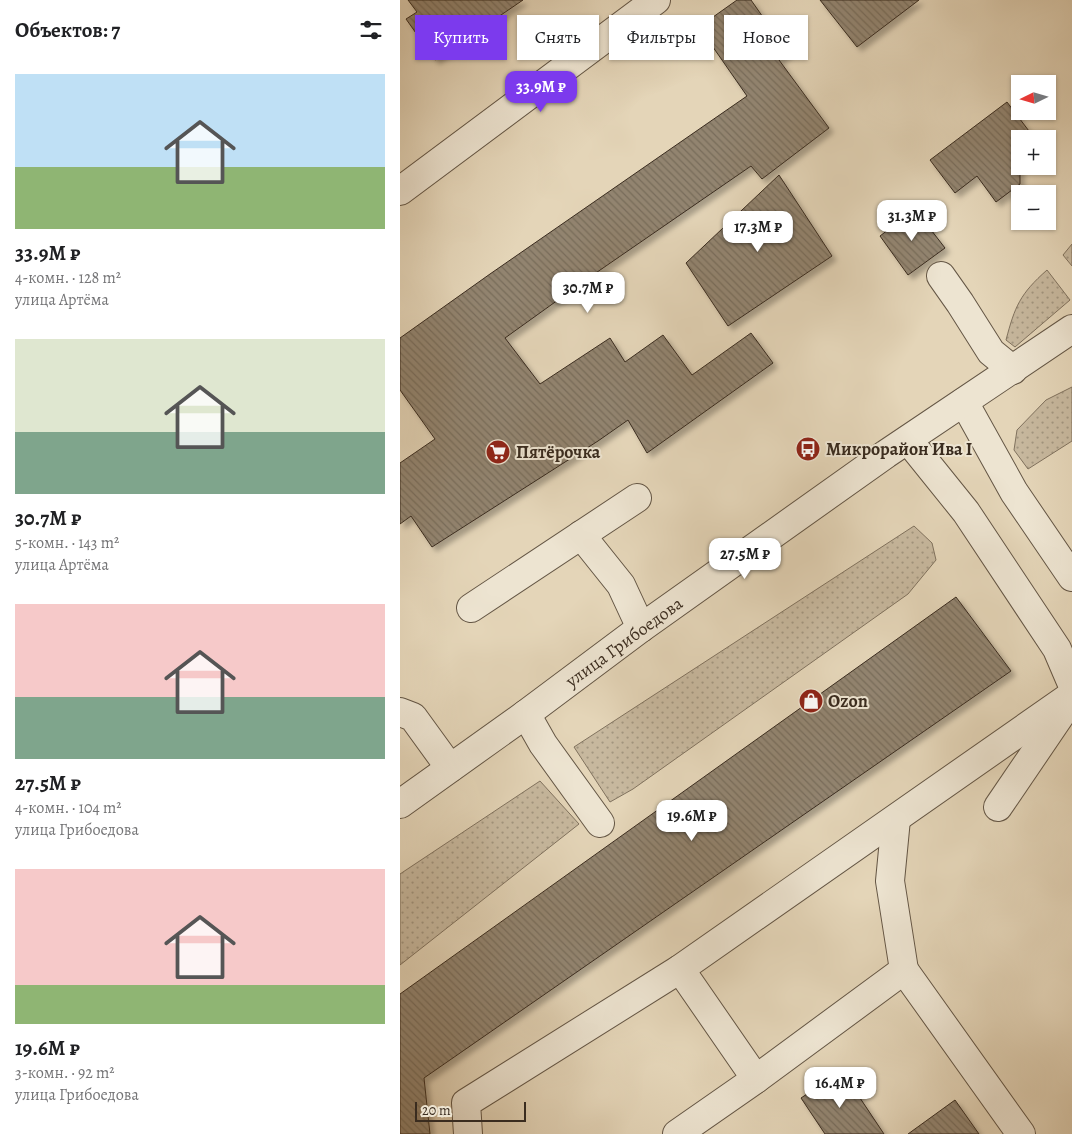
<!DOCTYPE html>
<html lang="ru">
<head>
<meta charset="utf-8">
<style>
  :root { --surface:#fff; --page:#f2f2f2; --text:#202124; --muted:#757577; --accent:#7c3aed }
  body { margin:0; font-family:Alegreya,serif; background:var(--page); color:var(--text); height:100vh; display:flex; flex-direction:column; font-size:19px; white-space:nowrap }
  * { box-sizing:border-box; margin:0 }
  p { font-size:16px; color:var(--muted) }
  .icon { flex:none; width:28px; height:28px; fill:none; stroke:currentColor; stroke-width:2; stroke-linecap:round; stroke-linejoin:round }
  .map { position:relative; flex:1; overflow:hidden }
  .side { display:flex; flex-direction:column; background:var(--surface); width:400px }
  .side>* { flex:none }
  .hud { position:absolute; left:15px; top:15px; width:475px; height:45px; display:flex; gap:10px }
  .needle { width:32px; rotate:265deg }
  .fabs { position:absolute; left:611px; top:75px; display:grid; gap:10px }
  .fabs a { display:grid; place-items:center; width:45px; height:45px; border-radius:0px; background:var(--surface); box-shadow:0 1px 4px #0004; font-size:25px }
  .scale { position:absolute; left:15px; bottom:12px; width:111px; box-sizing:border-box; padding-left:5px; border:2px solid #3a2c1f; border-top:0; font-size:14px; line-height:18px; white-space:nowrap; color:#3a2c1f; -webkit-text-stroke:4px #ede4d1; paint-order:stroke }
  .price { position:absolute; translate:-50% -42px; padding:0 11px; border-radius:10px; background:#fff; color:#222; font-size:16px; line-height:32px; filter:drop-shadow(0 1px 2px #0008) }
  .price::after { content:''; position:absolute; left:50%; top:30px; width:15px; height:11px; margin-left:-8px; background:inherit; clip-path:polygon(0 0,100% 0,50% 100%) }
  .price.on { background:var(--accent); color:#fff }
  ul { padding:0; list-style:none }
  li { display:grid; align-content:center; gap:10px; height:265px; padding:0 15px }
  li span { display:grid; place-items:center; height:155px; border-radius:0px; color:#555 }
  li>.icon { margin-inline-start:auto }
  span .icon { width:90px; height:90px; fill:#fffc; stroke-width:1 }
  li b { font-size:21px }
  h2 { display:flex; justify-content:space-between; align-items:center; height:60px; padding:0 15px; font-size:21px }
  .chip { padding:0 18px; border-radius:0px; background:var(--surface); box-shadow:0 1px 4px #0004; font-size:18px; line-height:45px }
  .chip.on { background:var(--accent); color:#fff }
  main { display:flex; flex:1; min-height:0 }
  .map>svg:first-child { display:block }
  .grass { fill:url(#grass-dots); stroke:#80725e }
  .building { fill:url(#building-back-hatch); stroke:#3a2c1f; filter:url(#shadow) }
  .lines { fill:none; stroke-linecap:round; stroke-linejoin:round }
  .minor-casing { stroke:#645645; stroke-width:30 }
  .minor { stroke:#ede4d1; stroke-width:28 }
  .labels { text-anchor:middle; stroke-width:4; stroke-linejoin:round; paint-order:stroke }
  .poi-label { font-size:18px; font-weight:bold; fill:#3a2c1f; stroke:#ede4d1; text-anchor:start }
  .street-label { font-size:18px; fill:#3a2c1f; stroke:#ede4d1 }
</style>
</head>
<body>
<main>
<section class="side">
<h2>Объектов: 7<svg class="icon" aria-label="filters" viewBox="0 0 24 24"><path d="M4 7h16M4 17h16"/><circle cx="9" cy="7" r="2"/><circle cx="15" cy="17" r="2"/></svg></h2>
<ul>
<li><span style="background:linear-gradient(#bfe0f5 60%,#8fb573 0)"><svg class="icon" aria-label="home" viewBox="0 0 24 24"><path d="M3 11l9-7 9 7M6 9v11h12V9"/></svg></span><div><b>33.9M ₽</b><p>4-комн. · 128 m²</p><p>улица Артёма</p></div></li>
<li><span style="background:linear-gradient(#dfe7d0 60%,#7fa58c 0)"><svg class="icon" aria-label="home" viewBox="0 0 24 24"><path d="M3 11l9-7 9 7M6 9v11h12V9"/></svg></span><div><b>30.7M ₽</b><p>5-комн. · 143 m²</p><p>улица Артёма</p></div></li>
<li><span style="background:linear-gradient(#f6c9c9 60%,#7fa58c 0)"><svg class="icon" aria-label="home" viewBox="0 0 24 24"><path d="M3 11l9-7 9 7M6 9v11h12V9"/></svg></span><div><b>27.5M ₽</b><p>4-комн. · 104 m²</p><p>улица Грибоедова</p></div></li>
<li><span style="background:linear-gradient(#f6c9c9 75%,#8fb573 0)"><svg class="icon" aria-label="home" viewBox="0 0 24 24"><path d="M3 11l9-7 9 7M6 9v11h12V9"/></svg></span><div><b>19.6M ₽</b><p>3-комн. · 92 m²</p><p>улица Грибоедова</p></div></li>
</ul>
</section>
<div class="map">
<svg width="672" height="1134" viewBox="0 0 672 1134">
  <defs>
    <pattern id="grass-dots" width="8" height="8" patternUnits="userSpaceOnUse" patternTransform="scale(1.25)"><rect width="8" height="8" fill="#c7b89e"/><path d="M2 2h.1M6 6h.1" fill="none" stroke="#a39680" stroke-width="1.8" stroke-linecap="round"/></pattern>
    <pattern id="building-back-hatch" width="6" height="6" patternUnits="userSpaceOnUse" patternTransform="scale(1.25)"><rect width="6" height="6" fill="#92846f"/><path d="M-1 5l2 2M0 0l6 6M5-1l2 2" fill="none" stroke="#786c5b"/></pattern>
    <filter id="shadow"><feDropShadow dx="4.5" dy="4.5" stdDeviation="2.5" flood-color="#0004"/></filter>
  </defs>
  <rect width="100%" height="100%" fill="#e4d5b8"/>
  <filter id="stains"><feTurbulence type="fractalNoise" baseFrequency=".004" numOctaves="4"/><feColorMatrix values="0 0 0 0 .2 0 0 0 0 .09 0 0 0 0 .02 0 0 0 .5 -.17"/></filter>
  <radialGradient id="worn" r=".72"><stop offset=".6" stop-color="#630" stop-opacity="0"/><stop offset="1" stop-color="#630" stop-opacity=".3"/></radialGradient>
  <g class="grass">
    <polygon points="672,244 672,266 663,255"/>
    <path d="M647,270L670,300L615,347L606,340C615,306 620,294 647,270Z"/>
    <polygon points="672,387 672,441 628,469 614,450 617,430 646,400"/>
    <polygon points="514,526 532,543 536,560 508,594 233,789 210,802 174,747"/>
    <polygon points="140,781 179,824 0,965 0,874"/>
  </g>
  <g class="building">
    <polygon points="8,0 123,0 35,60 6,19 17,12"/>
    <polygon points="337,0 351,0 388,53 379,60 429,128 362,179 351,166 190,277 105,338 140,384 210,338 225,362 263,335 292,375 351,333 373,363 247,453 228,420 198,441 32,547 11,516 0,524 0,463 35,439 0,390 0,338 90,274 347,96 299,27"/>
    <polygon points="420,0 519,0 457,47"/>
    <polygon points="607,102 635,139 620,139 620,184 596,202 577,176 555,193 530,160"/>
    <polygon points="379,175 432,256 328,326 286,263"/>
    <polygon points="515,209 545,248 508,275 480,236"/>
    <polygon points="556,597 611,671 24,1078 30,1134 0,1134 0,994"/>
    <polygon points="442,1071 484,1134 425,1134 401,1098"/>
    <polygon points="555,1100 579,1134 508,1134"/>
  </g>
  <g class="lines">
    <defs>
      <g id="minor">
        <polyline points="0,191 256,0"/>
        <polyline points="541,276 560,303 591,352 613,370"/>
        <polyline points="564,402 614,492 672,577"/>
        <polyline points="508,440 566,512 657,649 672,684"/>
        <polyline points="181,535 221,585 241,628"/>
        <polyline points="71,608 237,498"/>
        <polyline points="0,712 13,717 50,768"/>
        <polyline points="126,714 143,744 200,823"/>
        <polyline points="0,804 126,714 241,628 486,454 672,329"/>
        <polyline points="598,807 666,707"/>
        <polyline points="280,969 356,1079"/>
        <polyline points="504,970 621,1134"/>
        <polyline points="68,1134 66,1103 280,969 672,695"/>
        <polyline points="277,1134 356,1079 504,970 490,881 496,819"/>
      </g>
    </defs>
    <use href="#minor" class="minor-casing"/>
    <use href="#minor" class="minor"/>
  </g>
  <defs>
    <symbol id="bus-disc" viewBox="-11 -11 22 22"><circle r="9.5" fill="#8f2418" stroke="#ede4d1"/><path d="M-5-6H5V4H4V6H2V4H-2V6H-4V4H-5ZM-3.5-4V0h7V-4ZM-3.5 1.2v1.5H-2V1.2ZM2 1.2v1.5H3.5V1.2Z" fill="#fff"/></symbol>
    <symbol id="supermarket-disc" viewBox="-11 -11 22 22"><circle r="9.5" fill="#8f2418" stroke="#ede4d1"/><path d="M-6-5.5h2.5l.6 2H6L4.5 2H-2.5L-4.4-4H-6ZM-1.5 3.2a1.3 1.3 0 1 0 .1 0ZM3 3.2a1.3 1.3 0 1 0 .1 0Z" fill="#fff"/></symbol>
    <symbol id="shop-disc" viewBox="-11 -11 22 22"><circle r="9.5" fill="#8f2418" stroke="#ede4d1"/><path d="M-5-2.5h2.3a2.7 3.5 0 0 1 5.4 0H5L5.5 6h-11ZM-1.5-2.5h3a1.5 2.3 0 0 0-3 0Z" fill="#fff"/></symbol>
  </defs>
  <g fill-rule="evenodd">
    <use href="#bus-disc" x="394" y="435" width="28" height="28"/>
    <use href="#supermarket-disc" x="84" y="438" width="28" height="28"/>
    <use href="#shop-disc" x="397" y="687" width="28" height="28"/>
  </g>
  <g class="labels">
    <g class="poi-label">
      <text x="426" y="455">Микрорайон Ива I</text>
      <text x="116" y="458">Пятёрочка</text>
      <text x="428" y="707">Ozon</text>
    </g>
    <g class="street-label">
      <text transform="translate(224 642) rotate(-36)" y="6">улица Грибоедова</text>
    </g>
  </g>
  <rect width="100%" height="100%" filter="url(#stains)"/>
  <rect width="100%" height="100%" fill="url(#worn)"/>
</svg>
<div class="fabs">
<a><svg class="needle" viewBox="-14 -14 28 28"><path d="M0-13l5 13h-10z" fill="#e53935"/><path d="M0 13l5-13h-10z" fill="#757577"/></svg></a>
<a>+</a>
<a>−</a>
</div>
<div class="scale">20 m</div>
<b class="price on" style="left:141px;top:113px">33.9M ₽</b>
<b class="price" style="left:512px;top:242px">31.3M ₽</b>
<b class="price" style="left:358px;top:253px">17.3M ₽</b>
<b class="price" style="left:188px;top:314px">30.7M ₽</b>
<b class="price" style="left:345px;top:580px">27.5M ₽</b>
<b class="price" style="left:292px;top:842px">19.6M ₽</b>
<b class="price" style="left:440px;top:1109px">16.4M ₽</b>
<div class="hud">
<a class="chip on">Купить</a>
<a class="chip">Снять</a>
<a class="chip">Фильтры</a>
<a class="chip">Новое</a>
</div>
</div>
</main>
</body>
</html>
